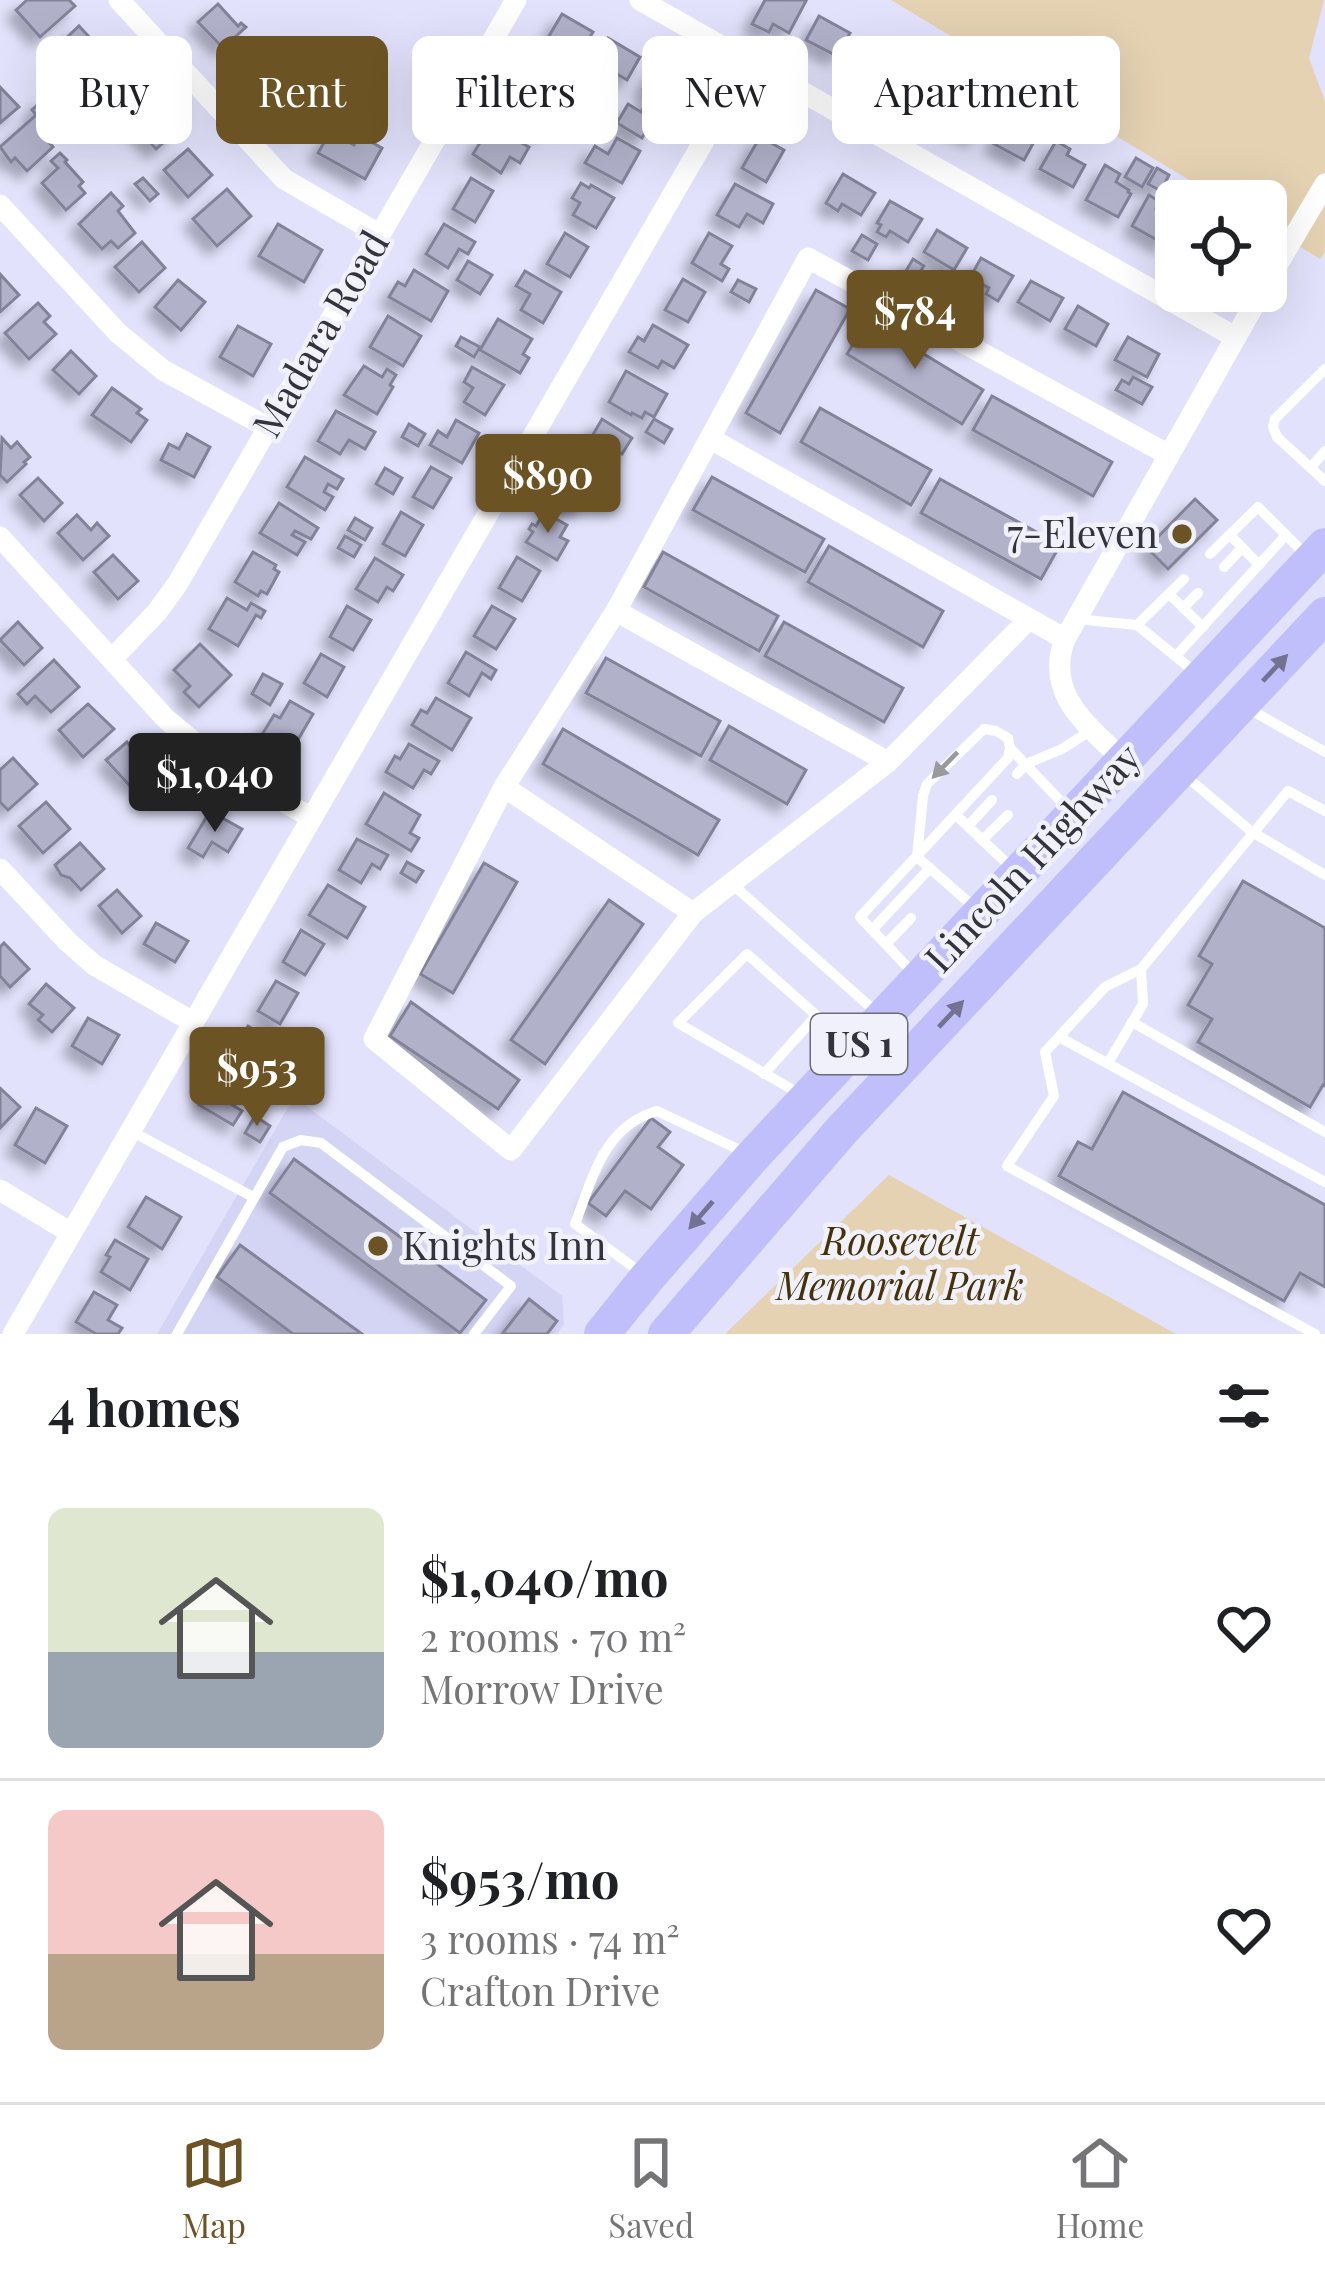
<!DOCTYPE html>
<html lang="en">
<head>
<meta charset="utf-8">
<style>
  :root { --surface:#fff; --page:#f2f2f2; --text:#202124; --muted:#757577; --line:#e0e0e0; --accent:#6b5323 }
  body { margin:0; font-family:"Playfair Display",serif; background:var(--page); color:var(--text); height:100vh; display:flex; flex-direction:column; font-size:45px; white-space:nowrap }
  * { box-sizing:border-box; margin:0 }
  p { font-size:39px; color:var(--muted) }
  .icon { flex:none; width:66px; height:66px; fill:none; stroke:currentColor; stroke-width:2; stroke-linecap:round; stroke-linejoin:round }
  .map { position:relative; height:1334px; overflow:hidden }
  .sheet { display:flex; flex-direction:column; background:var(--surface); flex:1 }
  .sheet>* { flex:none }
  .guide { position:absolute; left:36px; top:36px; width:1254px; height:108px; display:flex; gap:24px }
  .fabs { position:absolute; left:1155px; top:180px; display:grid; gap:24px }
  .fabs a { display:grid; place-items:center; width:132px; height:132px; border-radius:18px; background:var(--surface); box-shadow:0 12px 48px #0002; font-size:60px }
  .price { position:absolute; translate:-50% -102px; padding:0 27px; border-radius:12px; background:var(--accent); color:#fff; font-size:39px; line-height:78px; filter:drop-shadow(0 3px 6px #0008) }
  .price::after { content:''; position:absolute; left:50%; top:72px; width:36px; height:27px; margin-left:-18px; background:inherit; clip-path:polygon(0 0,100% 0,50% 100%) }
  .price.selected { background:#222; color:#fff }
  ul { padding:0; list-style:none }
  li { display:flex; align-items:center; gap:36px; height:300px; padding:0 48px }
  li+li { border-top:3px solid var(--line) }
  li span { display:grid; place-items:center; flex:none; width:336px; height:240px; border-radius:18px; color:#555 }
  li>.icon { margin-inline-start:auto }
  span .icon { width:144px; height:144px; fill:#fffc; stroke-width:1 }
  li b { font-size:51px }
  h2 { display:flex; justify-content:space-between; align-items:center; height:144px; padding:0 48px; font-size:51px }
  .chip { padding:0 42px; border-radius:18px; background:var(--surface); box-shadow:0 12px 48px #0002; font-size:42px; line-height:108px }
  .chip.selected { background:var(--accent); color:#fff }
  .dock { display:flex; justify-content:space-around; align-items:center; height:168px; border-top:3px solid var(--line); background:var(--surface); font-size:33px; color:var(--muted) }
  .dock a { display:grid; justify-items:center; gap:6px }
  .dock .selected { color:var(--accent) }
  .map>svg:first-child { display:block }
  .built { fill:#d4d4f5 }
  .green { fill:#e4d2b2 }
  .building { fill:#b1b1ca; stroke:#828299; stroke-width:3; filter:url(#shadow) }
  .lines { fill:none; stroke-linecap:round; stroke-linejoin:round }
  .lane { stroke:#fff; stroke-width:10 }
  .street { stroke:#fff; stroke-width:21 }
  .highway { stroke:#c1bffb; stroke-width:36 }
  .oneway { fill:#737292 }
  .oneway2 { fill:#99999e }
  .poi-dot { fill:#6b5323; stroke:#f0f1fb; stroke-width:4.5 }
  .labels { text-anchor:middle; stroke-width:9; stroke-linejoin:round; paint-order:stroke }
  .shield { fill:#f0f1fb; stroke:#6c6c76; stroke-width:3 }
  .shield-label { font-size:36px; font-weight:bold; fill:#33333d }
  .street-label { font-size:39px; fill:#33333d; stroke:#f0f1fb }
  .poi-label { font-size:39px; fill:#33333d; stroke:#f0f1fb; text-anchor:end }
  .park-label { font-size:39px; font-style:italic; fill:#453207; stroke:#f0f1fb }
</style>
</head>
<body>
<div class="map">
<svg width="1325" height="1334" viewBox="0 0 1325 1334">
  <defs>
    <filter id="shadow"><feDropShadow dx="-9" dy="9" stdDeviation="6" flood-color="#0004"/></filter>
  </defs>
  <rect width="100%" height="100%" fill="#e2e2fc"/>
  <polygon class="built" points="294,1097 562,1296 564,1324 557,1334 157,1334"/>
  <g class="green">
    <polygon points="891,0 1324,0 1309,58 1325,101 1325,252 1320,259 1266,226 1266,201 1224,201"/>
    <polygon points="889,1175 1176,1334 725,1334"/>
  </g>
  <g class="building">
    <polygon points="27,0 69,0 75,6 40,37 16,10"/>
    <polygon points="765,0 804,0 806,1 789,33 773,24 769,32 752,24"/>
    <polygon points="218,4 238,26 241,23 246,27 223,48 198,22"/>
    <polygon points="562,14 593,32 574,63 560,55 566,45 549,36"/>
    <polygon points="819,16 850,33 837,56 806,40"/>
    <polygon points="79,26 104,53 86,69 62,42"/>
    <polygon points="608,38 640,57 627,80 595,61"/>
    <polygon points="864,45 893,60 881,81 853,65"/>
    <polygon points="253,46 277,72 258,90 234,63"/>
    <polygon points="951,46 966,55 955,76 939,67"/>
    <polygon points="919,58 939,69 932,83 942,88 929,111 899,95"/>
    <polygon points="121,63 144,89 113,117 90,90"/>
    <polygon points="655,68 686,86 669,118 657,112 642,138 617,123 628,104 641,112 651,94 643,89"/>
    <polygon points="517,80 545,96 538,108 550,115 539,134 504,115 511,102 507,99"/>
    <polygon points="289,85 313,111 294,129 282,116 277,121 265,107"/>
    <polygon points="81,86 95,101 74,119 61,104"/>
    <polygon points="0,87 19,107 0,123"/>
    <polygon points="46,97 60,112 41,133 53,147 27,171 15,158 11,162 0,147 36,115 32,110"/>
    <polygon points="956,98 987,115 975,137 944,120"/>
    <polygon points="153,105 176,132 156,149 132,123"/>
    <polygon points="1006,121 1036,138 1024,160 994,144"/>
    <polygon points="496,129 529,147 520,163 510,157 501,173 473,154 484,136 490,139"/>
    <polygon points="330,132 354,145 359,135 382,148 365,179 318,153"/>
    <polygon points="760,137 784,150 766,182 742,168"/>
    <polygon points="617,138 640,151 622,183 585,163 595,146 608,154"/>
    <polygon points="1056,141 1070,149 1067,155 1085,165 1073,187 1040,169"/>
    <polygon points="188,149 212,175 188,197 164,170"/>
    <polygon points="60,153 67,160 65,162 83,182 79,186 85,193 66,210 42,183 58,168 51,161"/>
    <polygon points="1136,158 1153,168 1142,187 1125,177"/>
    <polygon points="1105,165 1120,174 1116,182 1129,190 1128,192 1131,194 1118,217 1086,200"/>
    <polygon points="1157,168 1169,175 1161,191 1148,184"/>
    <polygon points="843,174 875,193 861,215 842,204 838,211 826,203"/>
    <polygon points="143,178 158,194 150,201 135,184"/>
    <polygon points="471,178 493,191 475,222 453,209"/>
    <polygon points="581,183 589,188 591,185 614,198 596,228 573,215 580,203 572,198"/>
    <polygon points="735,184 773,204 763,223 747,214 739,227 717,215"/>
    <polygon points="227,189 251,216 217,246 193,219"/>
    <polygon points="111,193 123,206 118,211 135,233 118,248 111,241 102,249 79,224"/>
    <polygon points="1149,195 1160,202 1156,209 1176,220 1164,244 1132,226"/>
    <polygon points="890,201 922,219 908,242 890,231 886,237 877,232 881,225 877,223"/>
    <polygon points="278,224 322,250 304,282 259,256"/>
    <polygon points="444,224 475,242 468,254 459,249 448,268 426,254"/>
    <polygon points="937,230 967,248 954,270 924,252"/>
    <polygon points="565,233 588,247 570,277 547,264"/>
    <polygon points="709,233 732,246 721,264 729,269 722,281 692,263"/>
    <polygon points="862,235 877,244 868,260 852,251"/>
    <polygon points="142,242 165,268 139,292 115,267"/>
    <polygon points="981,258 1013,276 998,301 986,294 989,288 983,285 979,290 967,283"/>
    <polygon points="913,259 924,266 911,285 903,276"/>
    <polygon points="468,261 492,275 480,294 457,280"/>
    <polygon points="414,270 448,291 431,321 389,297 398,282 405,286"/>
    <polygon points="525,271 561,292 543,323 521,310 530,294 516,286"/>
    <polygon points="0,274 19,295 0,312"/>
    <polygon points="683,279 705,292 688,322 665,310"/>
    <polygon points="178,280 205,302 181,330 155,307"/>
    <polygon points="738,280 756,289 749,302 731,292"/>
    <polygon points="1031,281 1063,298 1050,321 1018,302"/>
    <polygon points="816,290 850,309 780,433 746,413"/>
    <polygon points="38,303 50,316 44,322 56,334 29,359 5,333"/>
    <polygon points="1078,306 1108,324 1096,346 1065,329"/>
    <polygon points="388,316 421,336 403,366 370,347"/>
    <polygon points="498,319 532,339 523,354 529,358 520,373 480,350"/>
    <polygon points="868,320 983,390 962,424 847,354"/>
    <polygon points="653,325 688,345 674,368 662,361 658,368 629,352 638,337 644,341"/>
    <polygon points="238,326 271,344 253,376 220,357"/>
    <polygon points="461,337 480,347 474,357 456,346"/>
    <polygon points="1128,337 1159,354 1147,377 1115,360"/>
    <polygon points="71,351 96,376 79,394 53,370"/>
    <polygon points="364,366 382,377 387,369 396,375 390,385 393,387 377,414 344,395"/>
    <polygon points="472,367 504,385 485,415 464,402 473,388 464,382"/>
    <polygon points="626,371 667,394 654,417 645,412 642,418 632,413 631,415 609,402"/>
    <polygon points="1133,377 1152,387 1142,404 1116,390 1122,380 1129,384"/>
    <polygon points="112,388 141,409 137,413 147,420 131,442 92,415"/>
    <polygon points="992,396 1112,462 1093,496 973,430"/>
    <polygon points="820,408 931,470 911,505 801,442"/>
    <polygon points="336,411 375,432 365,449 349,440 340,454 318,441"/>
    <polygon points="602,419 632,438 622,454 615,450 607,464 584,450"/>
    <polygon points="654,419 672,429 664,443 646,432"/>
    <polygon points="456,420 479,433 462,463 430,445 438,431 447,437"/>
    <polygon points="409,424 425,434 418,446 402,437"/>
    <polygon points="187,434 210,447 194,477 161,460 169,444 179,449"/>
    <polygon points="2,438 11,448 17,442 30,457 24,462 26,464 7,482 0,475"/>
    <polygon points="305,457 343,479 337,489 328,484 324,492 333,497 325,510 287,487"/>
    <polygon points="574,465 597,478 579,509 556,496"/>
    <polygon points="431,467 451,478 433,508 413,497"/>
    <polygon points="385,468 402,478 393,494 376,484"/>
    <polygon points="712,477 824,539 805,572 693,510"/>
    <polygon points="38,478 62,503 44,521 20,495"/>
    <polygon points="940,479 1060,545 1041,579 921,513"/>
    <polygon points="1195,499 1217,520 1168,569 1147,548"/>
    <polygon points="279,503 318,528 311,539 295,531 292,535 305,542 297,555 260,533"/>
    <polygon points="401,512 423,525 405,556 383,544"/>
    <polygon points="544,512 567,525 560,537 568,541 557,560 526,542 533,532 529,529 532,524 536,526"/>
    <polygon points="77,515 91,530 97,523 109,536 83,560 58,533"/>
    <polygon points="355,518 372,528 365,540 348,530"/>
    <polygon points="345,536 361,545 354,557 338,548"/>
    <polygon points="829,546 943,611 923,647 808,582"/>
    <polygon points="253,552 276,565 274,569 279,572 267,594 261,591 258,596 235,582"/>
    <polygon points="663,552 778,616 759,651 644,587"/>
    <polygon points="113,555 138,581 118,599 94,572"/>
    <polygon points="517,557 540,571 522,601 499,588"/>
    <polygon points="375,558 403,575 393,591 387,587 378,602 356,589"/>
    <polygon points="227,598 247,610 251,603 265,611 261,618 256,615 238,646 209,629"/>
    <polygon points="347,606 371,620 353,650 330,637"/>
    <polygon points="492,606 515,619 496,649 474,636"/>
    <polygon points="18,622 42,648 24,665 0,640"/>
    <polygon points="784,622 903,688 884,722 765,656"/>
    <polygon points="200,644 231,675 199,707 184,692 190,686 174,670"/>
    <polygon points="466,652 496,670 491,679 482,673 469,696 448,683"/>
    <polygon points="321,654 344,667 327,697 304,683"/>
    <polygon points="606,658 720,721 701,756 586,693"/>
    <polygon points="54,660 79,687 51,712 35,696 27,704 18,694"/>
    <polygon points="263,674 282,684 270,705 252,694"/>
    <polygon points="436,698 471,718 452,750 412,725 421,710 427,713"/>
    <polygon points="290,701 313,714 289,755 260,738 274,715 280,718"/>
    <polygon points="88,704 114,729 83,757 59,730"/>
    <polygon points="729,726 806,770 787,804 710,760"/>
    <polygon points="563,729 719,820 698,855 543,764"/>
    <polygon points="127,742 149,770 130,786 106,760"/>
    <polygon points="409,744 439,761 431,774 424,770 413,788 386,772 395,756 400,759"/>
    <polygon points="13,758 37,784 8,810 0,802 0,770"/>
    <polygon points="384,793 420,815 410,833 419,838 411,851 366,824"/>
    <polygon points="46,802 70,829 43,853 19,826"/>
    <polygon points="210,811 242,829 228,852 212,842 203,857 188,848"/>
    <polygon points="357,839 388,855 380,869 372,864 361,883 339,870"/>
    <polygon points="80,843 104,869 81,890 70,878 61,875 55,865"/>
    <polygon points="407,862 423,871 416,882 401,873"/>
    <polygon points="484,863 517,882 453,993 420,974"/>
    <polygon points="1243,881 1325,928 1325,1086 1323,1085 1310,1107 1198,1042 1212,1019 1188,1005 1212,964 1199,956"/>
    <polygon points="328,885 365,907 347,938 309,915"/>
    <polygon points="117,890 141,916 122,933 99,906"/>
    <polygon points="609,900 643,924 545,1064 511,1040"/>
    <polygon points="156,923 188,941 175,962 144,944"/>
    <polygon points="301,930 324,944 305,975 283,962"/>
    <polygon points="4,943 29,969 10,987 0,976 0,947"/>
    <polygon points="276,981 298,993 280,1024 258,1011"/>
    <polygon points="46,984 74,1008 52,1032 38,1020 43,1015 29,1004"/>
    <polygon points="411,1002 519,1080 498,1109 390,1036"/>
    <polygon points="88,1018 119,1035 102,1064 72,1046"/>
    <polygon points="248,1026 279,1044 273,1056 265,1050 253,1070 232,1058"/>
    <polygon points="217,1075 240,1088 231,1104 242,1111 233,1125 199,1105"/>
    <polygon points="0,1088 20,1107 0,1128"/>
    <polygon points="1123,1092 1325,1205 1325,1287 1300,1273 1284,1301 1059,1176 1078,1142 1092,1149"/>
    <polygon points="36,1108 67,1126 45,1163 15,1145"/>
    <polygon points="255,1116 270,1126 260,1142 245,1133"/>
    <polygon points="651,1118 670,1132 658,1147 683,1165 651,1209 625,1191 606,1216 588,1203"/>
    <polygon points="294,1159 486,1300 460,1333 270,1193"/>
    <polygon points="146,1197 181,1217 162,1249 128,1227"/>
    <polygon points="115,1240 148,1259 130,1290 101,1272 110,1257 106,1255"/>
    <polygon points="240,1245 362,1334 293,1334 217,1277"/>
    <polygon points="94,1292 117,1305 108,1320 122,1328 118,1334 96,1334 76,1322"/>
    <polygon points="529,1299 557,1321 547,1334 502,1334"/>
  </g>
  <g class="lines">
    <g class="lane">
      <polyline points="1325,369 1275,419 1273,427 1277,437 1325,481"/>
      <polyline points="1311,467 1325,451"/>
      <polyline points="1230,535 1259,565"/>
      <polyline points="1210,554 1258,507 1305,554"/>
      <polyline points="1224,567 1242,548"/>
      <polyline points="1184,579 1137,625 1195,672"/>
      <polyline points="1169,594 1203,627"/>
      <polyline points="1183,608 1198,593"/>
      <polyline points="1076,619 1137,625"/>
      <polyline points="1176,656 1286,535"/>
      <polyline points="1249,709 1325,752"/>
      <polyline points="1010,748 1070,811"/>
      <polyline points="1182,773 1252,832 1325,875"/>
      <polyline points="1017,774 1026,764 1062,749 1093,729"/>
      <polyline points="956,815 1014,870"/>
      <polyline points="968,826 992,800"/>
      <polyline points="982,840 1008,815"/>
      <polyline points="917,857 974,907"/>
      <polyline points="731,883 876,1012"/>
      <polyline points="872,930 930,868"/>
      <polyline points="886,944 911,918"/>
      <polyline points="913,973 860,917 1008,758 1010,748 1008,738 996,731 984,729 927,784 923,796 917,857"/>
      <polyline points="1132,1022 1325,1132"/>
      <polyline points="1059,1037 1325,1182"/>
      <polyline points="1108,1063 1143,1004 1141,969"/>
      <polyline points="764,1074 816,1016"/>
      <polyline points="800,1094 678,1023 747,954 851,1046"/>
      <polyline points="131,1131 253,1197"/>
      <path d="M644,1275L575,1224C593,1177 604,1126 657,1111L744,1152"/>
      <polyline points="177,1334 283,1147 301,1140 321,1143 511,1286 474,1334"/>
      <polyline points="1315,1334 1007,1166 1054,1096 1045,1052 1105,987 1141,969 1288,791 1325,811"/>
    </g>
    <g class="street">
      <polyline points="119,0 284,179 379,234"/>
      <polyline points="640,0 1235,337"/>
      <polyline points="0,205 118,333 163,370 267,427"/>
      <polyline points="1266,284 1325,184"/>
      <polyline points="711,439 1065,639"/>
      <polyline points="0,537 166,719 227,769 312,818"/>
      <polyline points="616,611 888,762"/>
      <polyline points="113,658 157,612 178,583 516,0"/>
      <path d="M1124,761C1088,725 1044,695 1065,639L1262,291"/>
      <polyline points="504,787 693,913 888,762 1029,619"/>
      <polyline points="0,869 68,942 94,965 193,1022"/>
      <polyline points="693,913 511,1150 374,1039 504,787 616,611 808,258 1169,455"/>
      <polyline points="0,1190 71,1233"/>
      <polyline points="13,1334 749,63"/>
    </g>
    <g class="highway">
      <polyline points="602,1334 647,1278 753,1156 1325,546"/>
      <polyline points="666,1334 842,1130 1325,615"/>
    </g>
  </g>
  <defs><path id="oneway-solid" d="M-6-.8H1V-3.2L6.5 0L1 3.2V.8H-6Z" transform="scale(3)"/></defs>
  <g class="oneway">
    <use href="#oneway-solid" transform="translate(1275 668) rotate(-47)"/>
    <use href="#oneway-solid" transform="translate(951 1014) rotate(-47)"/>
    <use href="#oneway-solid" transform="translate(701 1215) rotate(131)"/>
  </g>
  <use class="oneway2" href="#oneway-solid" transform="translate(945 765) rotate(134)"/>
  <g class="poi-dot">
    <circle cx="1182" cy="534" r="12"/>
    <circle cx="378" cy="1246" r="12"/>
  </g>
  <g class="labels">
    <rect class="shield" x="811" y="1014" width="96" height="60" rx="9"/>
    <g class="shield-label">
      <text x="859" y="1057">US 1</text>
    </g>
    <g class="street-label">
      <text transform="translate(321 334) rotate(-60)" y="14">Madara Road</text>
      <text transform="translate(1033 858) rotate(-47)" y="14">Lincoln Highway</text>
    </g>
    <g class="poi-label">
      <text x="1158" y="548">7-Eleven</text>
      <text x="402" y="1260" text-anchor="start">Knights Inn</text>
    </g>
    <g class="park-label">
      <text x="900" y="1255">Roosevelt<tspan x="900" dy="45">Memorial Park</tspan></text>
    </g>
  </g>
</svg>
<div class="fabs">
<a><svg class="icon" aria-label="locate" viewBox="0 0 24 24"><circle cx="12" cy="12" r="6"/><path d="M12 2v4M12 18v4M2 12h4M18 12h4"/></svg></a>
</div>
<b class="price" style="left:915px;top:372px">$784</b>
<b class="price" style="left:548px;top:536px">$890</b>
<b class="price selected" style="left:215px;top:835px">$1,040</b>
<b class="price" style="left:257px;top:1129px">$953</b>
<div class="guide">
<a class="chip">Buy</a>
<a class="chip selected">Rent</a>
<a class="chip">Filters</a>
<a class="chip">New</a>
<a class="chip">Apartment</a>
</div>
</div>
<section class="sheet">
<h2>4 homes<svg class="icon" aria-label="filters" viewBox="0 0 24 24"><path d="M4 7h16M4 17h16"/><circle cx="9" cy="7" r="2"/><circle cx="15" cy="17" r="2"/></svg></h2>
<ul>
<li><span style="background:linear-gradient(#dfe7d0 60%,#9aa5b1 0)"><svg class="icon" aria-label="home" viewBox="0 0 24 24"><path d="M3 11l9-7 9 7M6 9v11h12V9"/></svg></span><div><b>$1,040/mo</b><p>2 rooms · 70 m²</p><p>Morrow Drive</p></div><svg class="icon" aria-label="heart" viewBox="0 0 24 24"><path d="M12 20l-8-8c-3-5 5-10 8-4 3-6 11-1 8 4z"/></svg></li>
<li><span style="background:linear-gradient(#f6c9c9 60%,#b9a48a 0)"><svg class="icon" aria-label="home" viewBox="0 0 24 24"><path d="M3 11l9-7 9 7M6 9v11h12V9"/></svg></span><div><b>$953/mo</b><p>3 rooms · 74 m²</p><p>Crafton Drive</p></div><svg class="icon" aria-label="heart" viewBox="0 0 24 24"><path d="M12 20l-8-8c-3-5 5-10 8-4 3-6 11-1 8 4z"/></svg></li>
</ul>
</section>
<nav class="dock">
<a class="selected"><svg class="icon" aria-label="map" viewBox="0 0 24 24"><path d="M3 6l6-2 6 2 6-2v14l-6 2-6-2-6 2zM9 4v14M15 6v14"/></svg>Map</a>
<a><svg class="icon" aria-label="saved" viewBox="0 0 24 24"><path d="M7 4h10v16l-5-4-5 4z"/></svg>Saved</a>
<a><svg class="icon" aria-label="home" viewBox="0 0 24 24"><path d="M3 11l9-7 9 7M6 9v11h12V9"/></svg>Home</a>
</nav>
</body>
</html>
